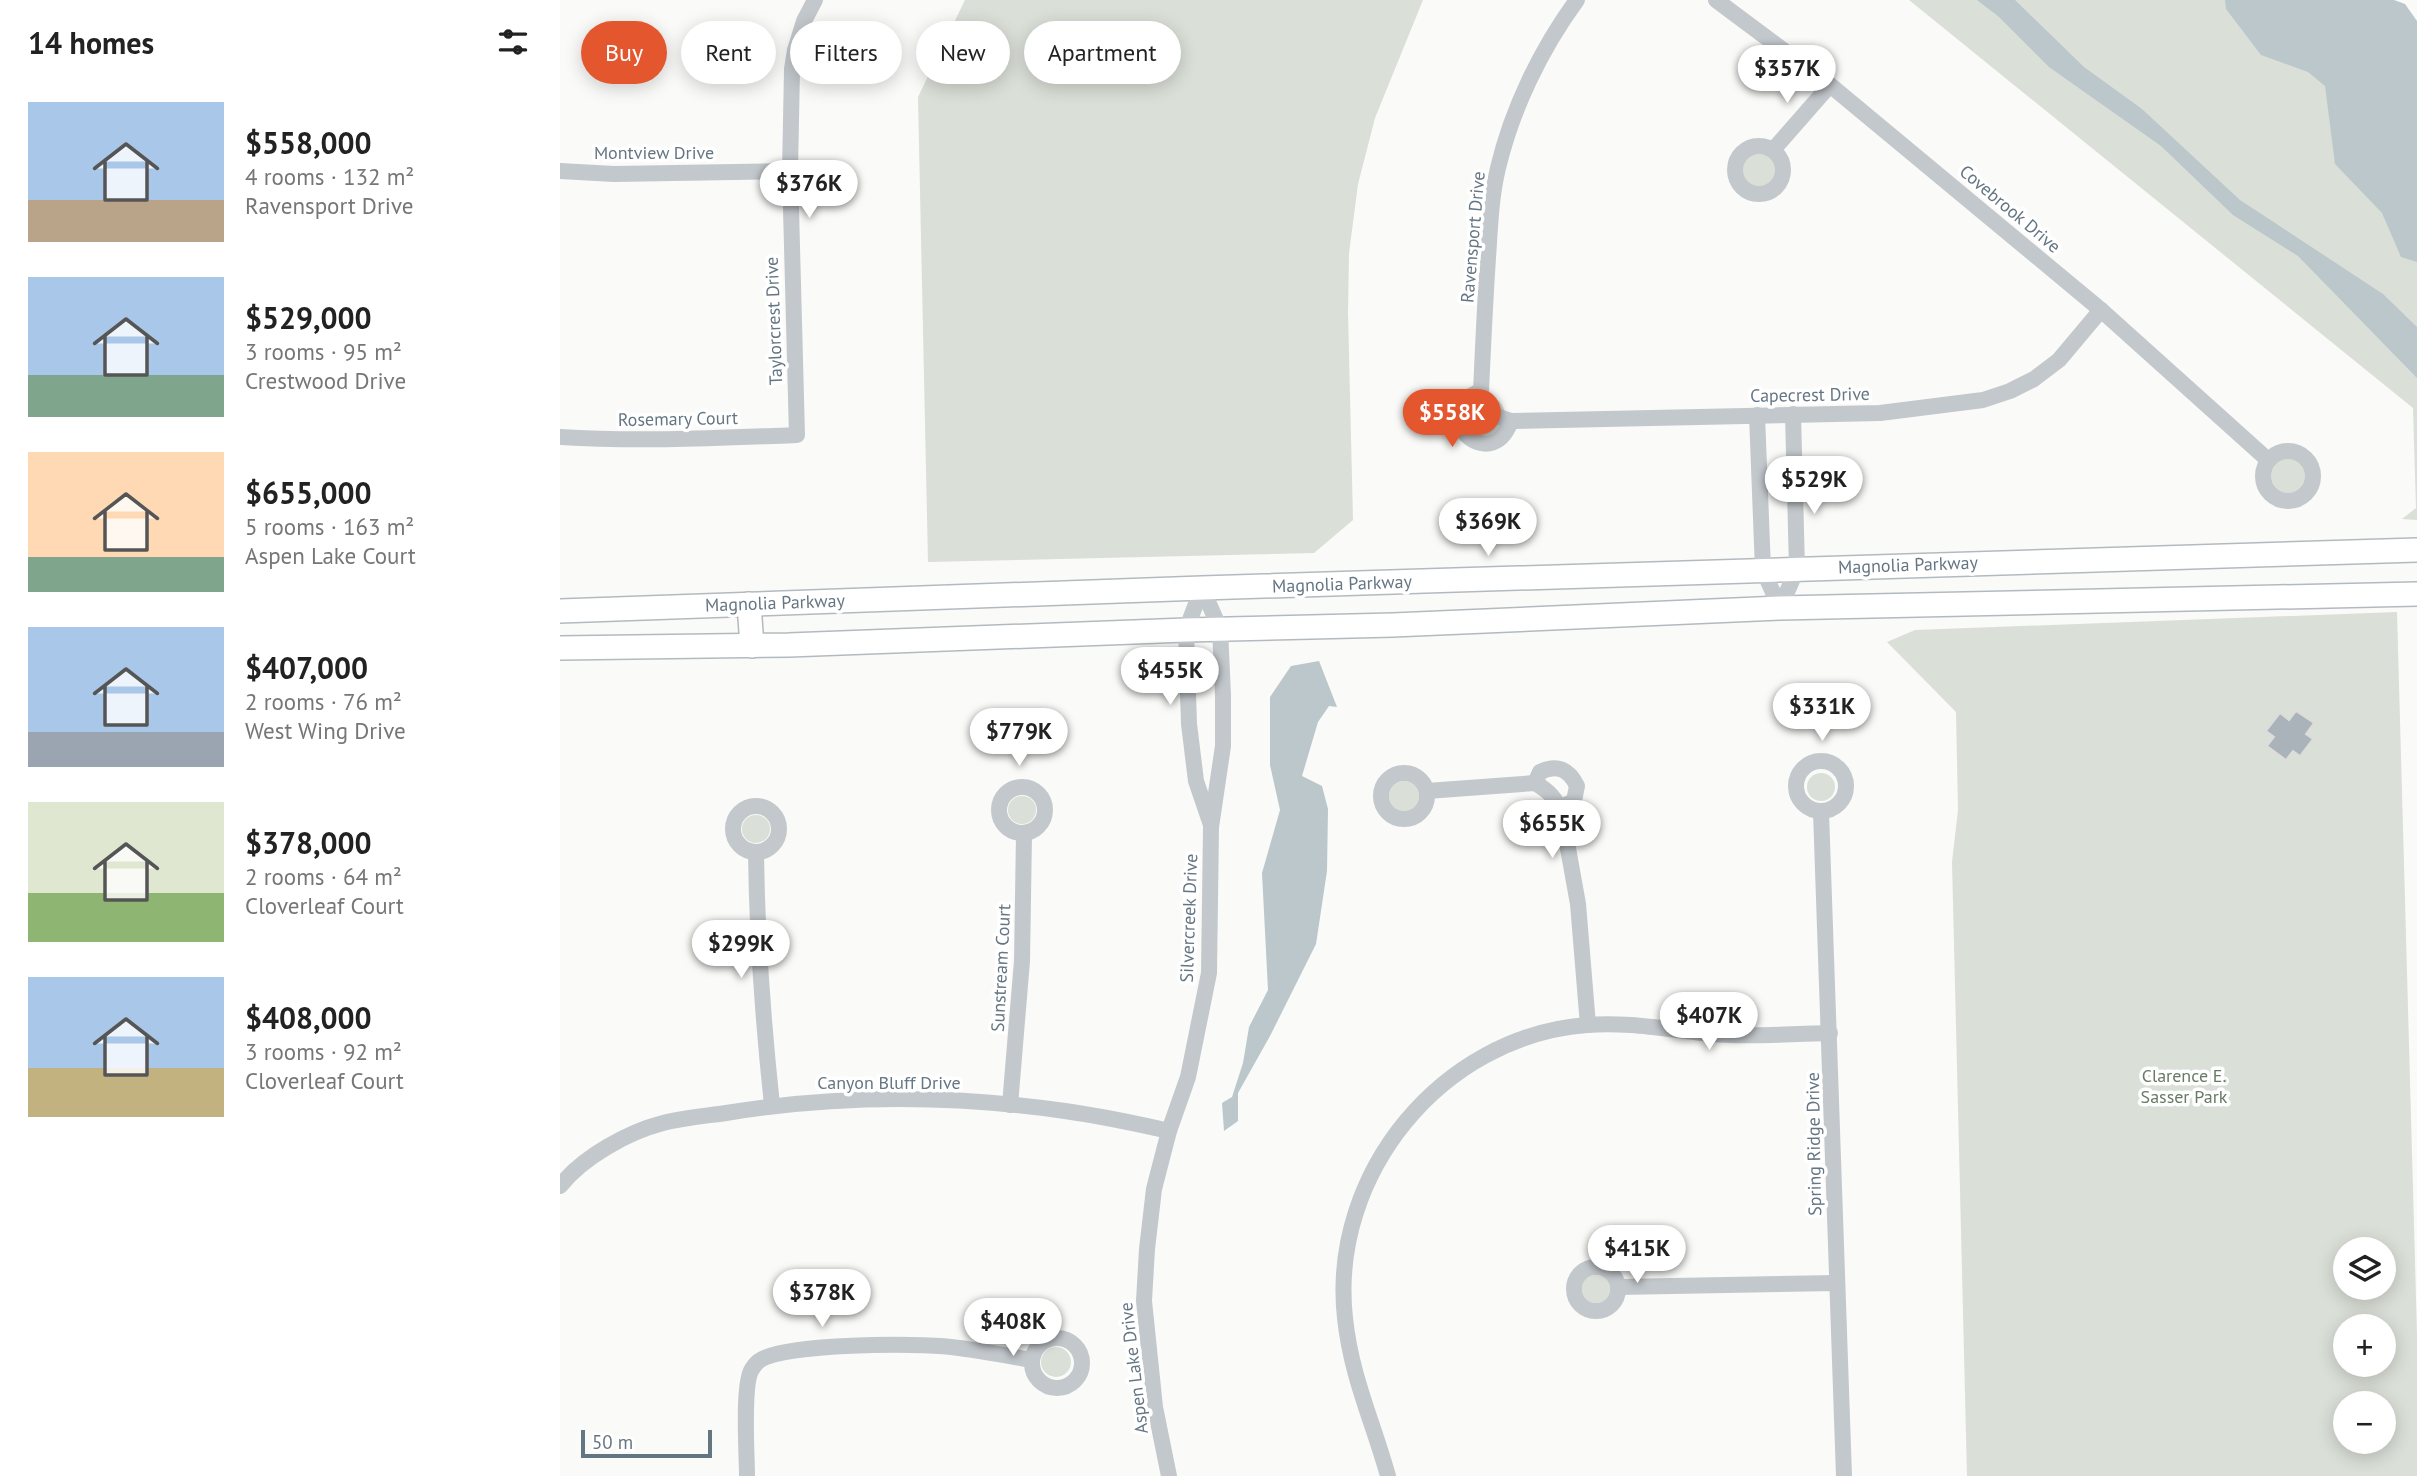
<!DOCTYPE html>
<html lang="en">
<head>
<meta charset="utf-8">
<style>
  :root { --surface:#fff; --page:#f2f2f2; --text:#222; --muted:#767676; --accent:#e4572e }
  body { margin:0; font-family:"PT Sans",sans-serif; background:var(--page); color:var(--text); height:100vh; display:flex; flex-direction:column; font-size:26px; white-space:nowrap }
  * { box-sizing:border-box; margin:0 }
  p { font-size:23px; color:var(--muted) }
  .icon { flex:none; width:38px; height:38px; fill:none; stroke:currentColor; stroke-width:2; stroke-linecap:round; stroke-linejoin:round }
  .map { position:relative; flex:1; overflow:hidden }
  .drawer { display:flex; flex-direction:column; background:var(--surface); width:560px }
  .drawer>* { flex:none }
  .guide { position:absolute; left:21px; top:21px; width:665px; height:63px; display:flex; gap:14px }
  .controls { position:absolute; left:1773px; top:1237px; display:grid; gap:14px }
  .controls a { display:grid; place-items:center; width:63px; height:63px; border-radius:50%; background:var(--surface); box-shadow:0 4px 18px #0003; font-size:35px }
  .scale { position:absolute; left:21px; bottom:18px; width:131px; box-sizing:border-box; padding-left:7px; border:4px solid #657683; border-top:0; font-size:19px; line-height:24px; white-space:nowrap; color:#657683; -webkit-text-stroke:5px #fff; paint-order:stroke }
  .price { position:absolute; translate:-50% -60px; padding:0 16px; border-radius:24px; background:#fff; color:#222; font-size:23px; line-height:46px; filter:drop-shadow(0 2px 4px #0008) }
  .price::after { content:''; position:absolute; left:50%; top:42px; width:21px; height:16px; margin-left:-10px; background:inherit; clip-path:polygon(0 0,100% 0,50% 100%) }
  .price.current { background:var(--accent); color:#fff }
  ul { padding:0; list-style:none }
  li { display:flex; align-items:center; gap:21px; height:175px; padding:0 28px }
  li span { display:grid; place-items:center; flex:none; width:196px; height:140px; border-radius:0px; color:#555 }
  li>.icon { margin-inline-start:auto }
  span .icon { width:84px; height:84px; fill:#fffc; stroke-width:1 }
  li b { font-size:30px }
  h2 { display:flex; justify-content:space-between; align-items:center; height:84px; padding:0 28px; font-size:30px }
  .chip { padding:0 24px; border-radius:32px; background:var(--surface); box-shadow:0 4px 18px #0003; font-size:24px; line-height:63px }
  .chip.current { background:var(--accent); color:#fff }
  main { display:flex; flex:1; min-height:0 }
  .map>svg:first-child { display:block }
  .green { fill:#dadfd7; fill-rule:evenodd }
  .water { fill:#bbc7cb }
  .building { fill:#aab3b9; stroke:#dcdcda; stroke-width:2 }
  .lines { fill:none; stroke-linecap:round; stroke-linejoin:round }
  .secondary-casing { stroke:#b3babf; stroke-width:26 }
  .minor { stroke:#c3c8cc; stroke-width:16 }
  .secondary { stroke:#fff; stroke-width:23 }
  .labels { text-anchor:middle; stroke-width:7; stroke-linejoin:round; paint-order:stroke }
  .street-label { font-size:18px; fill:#657683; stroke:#fff }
  .park-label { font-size:18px; fill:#687a64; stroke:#fff }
</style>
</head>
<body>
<main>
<section class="drawer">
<h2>14 homes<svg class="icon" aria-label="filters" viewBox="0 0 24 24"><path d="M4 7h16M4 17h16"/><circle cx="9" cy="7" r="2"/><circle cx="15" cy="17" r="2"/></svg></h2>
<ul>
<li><span style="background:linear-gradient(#a9c7e8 70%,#b9a48a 0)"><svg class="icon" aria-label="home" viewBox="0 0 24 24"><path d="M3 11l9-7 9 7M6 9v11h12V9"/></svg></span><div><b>$558,000</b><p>4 rooms · 132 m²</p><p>Ravensport Drive</p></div></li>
<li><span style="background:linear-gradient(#a9c7e8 70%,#7fa58c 0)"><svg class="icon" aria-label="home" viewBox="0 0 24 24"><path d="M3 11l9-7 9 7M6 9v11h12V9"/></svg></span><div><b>$529,000</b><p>3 rooms · 95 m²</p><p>Crestwood Drive</p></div></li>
<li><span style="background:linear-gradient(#ffd9b3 75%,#7fa58c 0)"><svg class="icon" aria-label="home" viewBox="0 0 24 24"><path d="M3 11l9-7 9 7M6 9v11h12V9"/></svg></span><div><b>$655,000</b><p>5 rooms · 163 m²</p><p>Aspen Lake Court</p></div></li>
<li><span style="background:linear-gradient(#a9c7e8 75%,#9aa5b1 0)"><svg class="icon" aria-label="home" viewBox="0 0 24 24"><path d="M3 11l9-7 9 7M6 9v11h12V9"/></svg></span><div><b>$407,000</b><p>2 rooms · 76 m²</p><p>West Wing Drive</p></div></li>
<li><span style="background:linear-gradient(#dfe7d0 65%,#8fb573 0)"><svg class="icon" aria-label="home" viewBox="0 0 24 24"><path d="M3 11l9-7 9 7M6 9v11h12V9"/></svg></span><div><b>$378,000</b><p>2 rooms · 64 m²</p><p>Cloverleaf Court</p></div></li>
<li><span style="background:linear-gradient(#a9c7e8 65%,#c2b280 0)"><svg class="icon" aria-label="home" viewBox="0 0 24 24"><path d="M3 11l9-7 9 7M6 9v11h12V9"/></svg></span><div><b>$408,000</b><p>3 rooms · 92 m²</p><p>Cloverleaf Court</p></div></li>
</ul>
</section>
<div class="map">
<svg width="1857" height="1476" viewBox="0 0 1857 1476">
  <rect width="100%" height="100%" fill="#fafaf8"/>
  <g class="green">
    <polygon points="405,0 863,0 815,118 798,184 789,253 788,313 793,520 754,553 368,562 358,97"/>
    <polygon points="1349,0 1793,0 1857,74 1857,520 1842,519 1856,508 1853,408"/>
    <circle cx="1202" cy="169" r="22"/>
    <path d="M927,394C941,400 947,408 945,423L929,438L909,433L903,407Z"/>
    <circle cx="1726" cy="478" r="22"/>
    <path d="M1837,612L1857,1334V1476H1407L1392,862L1398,810L1396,712L1327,642L1355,630ZM1785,1250H1824V1288H1785ZM1785,1326H1824V1365H1785ZM1785,1404H1824V1442H1785Z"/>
    <circle cx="1261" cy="787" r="14"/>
    <circle cx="844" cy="796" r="15"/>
    <circle cx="462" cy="810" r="14"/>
    <circle cx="196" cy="829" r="14"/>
    <circle cx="1036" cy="1289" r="14"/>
    <circle cx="496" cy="1362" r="15"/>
  </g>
  <g class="water">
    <polygon points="1417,0 1455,0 1524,67 1582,109 1680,200 1823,294 1857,327 1857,378 1738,256 1673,215 1601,146 1489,67 1439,17"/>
    <polygon points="1665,0 1834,0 1845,4 1857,21 1857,262 1841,257 1822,213 1775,164 1765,86 1748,72 1701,55 1666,9"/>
    <polygon points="759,661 777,707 769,706 758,722 742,776 762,786 768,809 767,871 756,944 710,1036 678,1093 678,1121 664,1131 662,1103 672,1097 683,1063 689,1027 708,990 702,873 720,810 710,765 710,697 731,666"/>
  </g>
  <polygon class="building" points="1736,711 1754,723 1746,734 1753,739 1740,756 1733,751 1726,760 1707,746 1714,737 1706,731 1720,713 1729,720"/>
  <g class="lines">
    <defs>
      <g id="secondary">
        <polyline points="189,604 192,646"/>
        <polyline points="0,611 642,588 1857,550"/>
        <polyline points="0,648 229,645 626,630 833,625 1220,608 1857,594"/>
      </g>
    </defs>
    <use href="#secondary" class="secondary-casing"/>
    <g class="minor">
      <path d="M1017,0C981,49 952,109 938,168C931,197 930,228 928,258C925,302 923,347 921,391L925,412L951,421L1320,413L1423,400L1450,391L1474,379L1499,360L1541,310"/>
      <polyline points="1156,0 1270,85 1541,310 1708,460"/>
      <circle cx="1199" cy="170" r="24"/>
      <polyline points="1213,150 1270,85"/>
      <polyline points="0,171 54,174 230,171"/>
      <path d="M921,391C864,412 930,478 951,421"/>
      <polyline points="1197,415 1203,570 1220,608"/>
      <path d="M0,437C79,442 158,438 237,435L230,171L232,69L235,50L244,21L255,0"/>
      <circle cx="1728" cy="476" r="25"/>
      <polyline points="642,588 626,630 629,724 636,781 651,825"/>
      <polyline points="1220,608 1237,569 1233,414"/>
      <circle cx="1261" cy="786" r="25"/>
      <circle cx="844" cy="796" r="23"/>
      <path d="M975,783L980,772C997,764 1009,769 1017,786L1014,801L1000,807"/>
      <circle cx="462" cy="810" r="23"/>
      <path d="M867,791L975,783C989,791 997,799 1002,815L1018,904L1028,1025"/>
      <circle cx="196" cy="829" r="23"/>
      <polyline points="1261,812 1284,1476"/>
      <path d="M196,853C197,938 203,1021 212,1105"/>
      <polyline points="450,1105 462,961 464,834"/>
      <path d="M0,1186C23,1157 68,1132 103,1123C123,1118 145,1116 166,1113C277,1095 393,1095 505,1111C540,1116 574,1123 609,1131"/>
      <circle cx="1036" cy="1289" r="22"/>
      <polyline points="1058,1287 1277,1283"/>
      <circle cx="497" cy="1363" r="25"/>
      <path d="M187,1476C187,1454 182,1384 192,1369C194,1366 196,1363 199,1361C222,1343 359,1343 391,1347C418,1350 444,1355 471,1360"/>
      <polyline points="609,1476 595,1407 584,1301 587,1249 594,1189 609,1131 628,1077 649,973 651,827 663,746 663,695 660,629 642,588"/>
      <path d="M828,1476C813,1422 791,1376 785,1318C769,1174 882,1036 1027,1025C1075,1021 1122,1033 1170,1035C1203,1036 1237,1034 1270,1033"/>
    </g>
    <use href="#secondary" class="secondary"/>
  </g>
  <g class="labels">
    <g class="street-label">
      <text x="94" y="159">Montview Drive</text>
      <text transform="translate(1450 209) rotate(40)" y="6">Covebrook Drive</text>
      <text transform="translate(913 237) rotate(-85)" y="6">Ravensport Drive</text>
      <text transform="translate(214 321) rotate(-92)" y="6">Taylorcrest Drive</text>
      <text transform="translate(1250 395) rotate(-1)" y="6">Capecrest Drive</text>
      <text transform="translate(118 419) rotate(-1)" y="6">Rosemary Court</text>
      <text transform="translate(1348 565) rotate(-2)" y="6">Magnolia Parkway</text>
      <text transform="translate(782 584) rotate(-2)" y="6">Magnolia Parkway</text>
      <text transform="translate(215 603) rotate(-2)" y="6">Magnolia Parkway</text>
      <text transform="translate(629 918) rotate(-88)" y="6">Silvercreek Drive</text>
      <text transform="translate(441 968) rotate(-87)" y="6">Sunstream Court</text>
      <text x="329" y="1089">Canyon Bluff Drive</text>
      <text transform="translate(1254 1144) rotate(-91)" y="6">Spring Ridge Drive</text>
      <text transform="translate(574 1368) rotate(-97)" y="6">Aspen Lake Drive</text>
    </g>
    <g class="park-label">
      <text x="1624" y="1082">Clarence E.<tspan x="1624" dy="21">Sasser Park</tspan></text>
    </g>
  </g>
</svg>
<div class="controls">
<a><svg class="icon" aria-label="layers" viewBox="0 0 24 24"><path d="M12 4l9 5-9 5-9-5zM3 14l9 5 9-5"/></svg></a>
<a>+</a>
<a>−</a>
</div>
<div class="scale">50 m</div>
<b class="price" style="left:1227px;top:105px">$357K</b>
<b class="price" style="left:249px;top:220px">$376K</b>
<b class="price current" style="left:892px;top:449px">$558K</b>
<b class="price" style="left:1254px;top:516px">$529K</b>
<b class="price" style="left:928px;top:558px">$369K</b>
<b class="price" style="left:610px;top:707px">$455K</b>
<b class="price" style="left:1262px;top:743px">$331K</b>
<b class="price" style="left:459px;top:768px">$779K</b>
<b class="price" style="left:992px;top:860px">$655K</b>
<b class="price" style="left:181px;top:980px">$299K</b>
<b class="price" style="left:1149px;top:1052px">$407K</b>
<b class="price" style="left:1077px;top:1285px">$415K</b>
<b class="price" style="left:262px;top:1329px">$378K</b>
<b class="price" style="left:453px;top:1358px">$408K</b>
<div class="guide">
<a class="chip current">Buy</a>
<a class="chip">Rent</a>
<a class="chip">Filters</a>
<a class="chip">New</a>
<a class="chip">Apartment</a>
</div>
</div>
</main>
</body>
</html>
